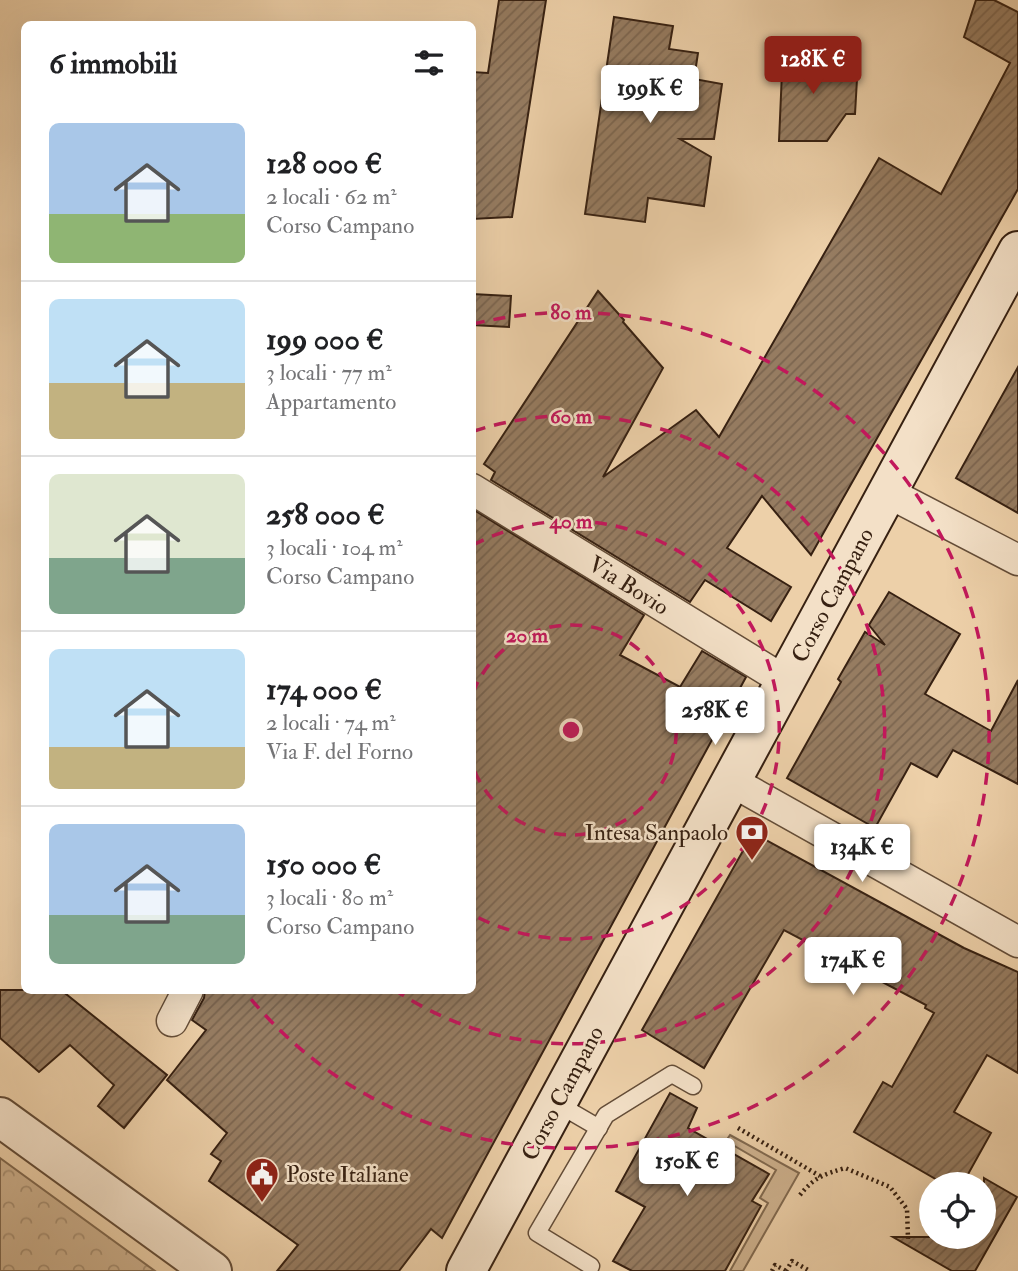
<!DOCTYPE html>
<html lang="it">
<head>
<meta charset="utf-8">
<style>
  :root { --surface:#fff; --page:#f2f2f2; --text:#202124; --muted:#757577; --line:#e0e0e0; --accent:#8f2418 }
  body { margin:0; font-family:"IM FELL Double Pica",serif; background:var(--page); color:var(--text); height:100vh; display:flex; flex-direction:column; font-size:26px; white-space:nowrap }
  * { box-sizing:border-box; margin:0 }
  p { font-size:23px; color:var(--muted) }
  .icon { flex:none; width:38px; height:38px; fill:none; stroke:currentColor; stroke-width:2; stroke-linecap:round; stroke-linejoin:round }
  .map { position:relative; flex:1; overflow:hidden }
  .details { position:absolute; left:21px; top:21px; width:455px; height:973px; display:flex; flex-direction:column; background:var(--surface); border-radius:10px; box-shadow:0 7px 28px #0002 }
  .details>* { flex:none }
  .buttons { position:absolute; left:919px; top:1172px; display:grid; gap:14px }
  .buttons a { display:grid; place-items:center; width:77px; height:77px; border-radius:50%; background:var(--surface); box-shadow:0 7px 28px #0002; font-size:35px }
  .price { position:absolute; translate:-50% -60px; padding:0 16px; border-radius:7px; background:#fff; color:#222; font-size:23px; line-height:46px; filter:drop-shadow(0 2px 4px #0008) }
  .price::after { content:''; position:absolute; left:50%; top:42px; width:21px; height:16px; margin-left:-10px; background:inherit; clip-path:polygon(0 0,100% 0,50% 100%) }
  .price.on { background:var(--accent); color:#fff }
  ul { padding:0; list-style:none }
  li { display:flex; align-items:center; gap:21px; height:175px; padding:0 28px }
  li+li { border-top:2px solid var(--line) }
  li span { display:grid; place-items:center; flex:none; width:196px; height:140px; border-radius:10px; color:#555 }
  li>.icon { margin-inline-start:auto }
  span .icon { width:84px; height:84px; fill:#fffc; stroke-width:1 }
  li b { font-size:30px }
  h2 { display:flex; justify-content:space-between; align-items:center; height:84px; padding:0 28px; font-size:30px }
  .map>svg:first-child { display:block }
  .grass { fill:#ceb28f; stroke:#826a50; stroke-width:2 }
  .forest { fill:url(#forest-crowns); stroke:#826a50; stroke-width:2 }
  .building { fill:url(#building-hatch); stroke:#372112; stroke-width:2 }
  .lines { fill:none; stroke-linecap:round; stroke-linejoin:round }
  .service-casing { stroke:#644d38; stroke-width:19 }
  .minor-casing { stroke:#644d38; stroke-width:33 }
  .tertiary-casing { stroke:#644d38; stroke-width:42 }
  .secondary-casing { stroke:#372112; stroke-width:42 }
  .path { stroke:#372112; stroke-width:4.5; stroke-dasharray:2 3.5; stroke-linecap:butt }
  .service { stroke:#f3e0c7; stroke-width:16 }
  .minor { stroke:#f3e0c7; stroke-width:30 }
  .tertiary { stroke:#f3e0c7; stroke-width:38 }
  .secondary { stroke:#f3e0c7; stroke-width:38 }
  .ring { fill:none; stroke:#c2185b; stroke-width:3.5; stroke-dasharray:12 9 }
  .labels { text-anchor:middle; stroke-width:5; stroke-linejoin:round; paint-order:stroke }
  .street-label { font-size:23px; fill:#372112; stroke:#f3e0c7 }
  .poi-label { font-size:23px; fill:#372112; stroke:#f3e0c7; text-anchor:end }
  .centre { fill:#c2185b; stroke:#f3e0c7; stroke-width:3.5 }
  .ring-label { font-size:21px; text-anchor:middle; font-weight:bold; fill:#c2185b; stroke:#f3e0c7; stroke-width:5; stroke-linejoin:round; paint-order:stroke }
</style>
</head>
<body>
<div class="map">
<svg width="1018" height="1271" viewBox="0 0 1018 1271">
  <defs>
    <pattern id="forest-crowns" width="20" height="18" patternUnits="userSpaceOnUse" patternTransform="scale(1.75)"><rect width="20" height="18" fill="#ceb28f"/><path d="M2 6a3 3 0 1 1 6 0M12 15a3 3 0 1 1 6 0" fill="none" stroke="#a89073"/></pattern>
    <pattern id="building-hatch" width="6" height="6" patternUnits="userSpaceOnUse" patternTransform="scale(1.75)"><rect width="6" height="6" fill="#967c61"/><path d="M-1 1l2-2M0 6l6-6M5 7l2-2" fill="none" stroke="#7b654f"/></pattern>
  </defs>
  <rect width="100%" height="100%" fill="#edd0a9"/>
  <filter id="stains"><feTurbulence type="fractalNoise" baseFrequency=".00286" numOctaves="4"/><feColorMatrix values="0 0 0 0 .2 0 0 0 0 .09 0 0 0 0 .02 0 0 0 .5 -.17"/></filter>
  <radialGradient id="worn" r=".72"><stop offset=".6" stop-color="#630" stop-opacity="0"/><stop offset="1" stop-color="#630" stop-opacity=".3"/></radialGradient>
  <polygon class="grass" points="730,1135 799,1173 743,1271 730,1271 768,1203 760,1198 776,1170 726,1141"/>
  <polygon class="forest" points="0,1158 155,1271 0,1271"/>
  <g class="building">
    <polygon points="499,0 546,0 512,217 472,219 472,72 488,73"/>
    <polygon points="976,0 994,0 1018,12 1018,189 811,555 762,496 727,548 791,587 771,621 705,580 690,602 491,480 495,472 484,464 598,291 624,320 623,322 663,368 603,477 696,410 719,437 879,158 941,194 1010,63 964,37"/>
    <polygon points="614,17 673,26 669,49 698,53 694,79 722,84 714,139 680,139 711,157 704,206 648,198 645,222 585,214"/>
    <polygon points="783,49 838,53 839,77 857,79 855,114 846,114 827,141 779,141"/>
    <polygon points="472,294 511,296 509,327 472,325"/>
    <polygon points="1018,367 1018,513 956,478"/>
    <polygon points="474,510 644,615 620,655 680,687 702,651 746,677 442,1238 431,1229 399,1271 277,1271 298,1245 209,1181 221,1161 211,1154 227,1133 167,1080 206,1030 192,1020 204,998 205,990 472,990"/>
    <polygon points="889,592 960,634 925,694 991,731 1018,680 1018,784 953,750 937,777 911,763 875,828 787,778 841,682 838,679 865,632 885,645 869,625"/>
    <polygon points="753,833 964,948 1018,972 1018,1073 987,1055 954,1112 991,1133 962,1185 946,1185 854,1132 883,1082 892,1087 934,1013 925,1008 926,1005 784,930 704,1068 642,1030"/>
    <polygon points="0,990 61,990 167,1075 124,1128 98,1106 114,1085 70,1045 39,1072 0,1038"/>
    <polygon points="670,1093 697,1108 688,1128 769,1174 752,1201 761,1206 725,1271 632,1271 613,1261 645,1207 616,1191"/>
    <polygon points="984,1178 1017,1197 975,1271 952,1271 893,1237 984,1237"/>
  </g>
  <g class="lines">
    <defs>
      <g id="service">
        <polyline points="556,1103 599,1128"/>
        <polyline points="591,1266 537,1233 606,1115 672,1074 693,1086"/>
      </g>
      <g id="minor">
        <polyline points="472,489 785,681"/>
        <polyline points="887,492 1018,560"/>
        <polyline points="731,781 1018,942"/>
        <polyline points="172,1021 188,990"/>
      </g>
      <polyline id="tertiary" points="0,1117 212,1271"/>
      <polyline id="secondary" points="466,1271 1018,251"/>
    </defs>
    <use href="#service" class="service-casing"/>
    <use href="#minor" class="minor-casing"/>
    <use href="#tertiary" class="tertiary-casing"/>
    <use href="#secondary" class="secondary-casing"/>
    <g class="path">
      <polyline points="738,1128 820,1176"/>
      <path d="M800,1195C814,1177 825,1174 845,1168L890,1187L907,1209L908,1239"/>
      <polyline points="772,1271 775,1265 786,1271"/>
      <polyline points="786,1271 792,1261 810,1271"/>
    </g>
    <use href="#service" class="service"/>
    <use href="#minor" class="minor"/>
    <use href="#tertiary" class="tertiary"/>
    <use href="#secondary" class="secondary"/>
  </g>
  <g class="ring">
    <path d="M473 693A105 105 0 1 1 473 767"/>
    <path d="M473 545A209 209 0 1 1 473 915"/>
    <path d="M474 431A314 314 0 1 1 398 992"/>
    <path d="M473 324A418 418 0 1 1 246 993"/>
  </g>
  <defs>
    <symbol id="bank-pin" viewBox="-11 -11 22 30"><path d="M0 17L-7.5 6A9.5 9.5 0 1 1 7.5 6Z" fill="#8f2418" stroke="#f3e0c7"/><path d="M-6-4H6V4H-6ZM0-2.3a2.3 2.3 0 1 0 0 4.6a2.3 2.3 0 1 0 0-4.6Z" fill="#fff"/></symbol>
    <symbol id="civic-pin" viewBox="-11 -11 22 30"><path d="M0 17L-7.5 6A9.5 9.5 0 1 1 7.5 6Z" fill="#8f2418" stroke="#f3e0c7"/><path d="M-.6-6.5H3V-4.5H.6V-3L4-1V1h2V6H-6V1h2V-1L-.6-3ZM-1.2 2.5V6h2.4V2.5Z" fill="#fff"/></symbol>
  </defs>
  <g fill-rule="evenodd">
    <use href="#bank-pin" x="733" y="813" width="38" height="52"/>
    <use href="#civic-pin" x="243" y="1155" width="38" height="52"/>
  </g>
  <g class="labels">
    <g class="street-label">
      <text transform="translate(629 585) rotate(32)" y="8">Via Bovio</text>
      <text transform="translate(832 595) rotate(-62)" y="8">Corso Campano</text>
      <text transform="translate(562 1093) rotate(-62)" y="8">Corso Campano</text>
    </g>
    <g class="poi-label">
      <text x="728" y="840">Intesa Sanpaolo</text>
      <text x="286" y="1182" text-anchor="start">Poste Italiane</text>
    </g>
  </g>
  <circle cx="571" cy="730" r="10" class="centre"/>
  <g class="ring-label">
    <text x="571" y="319">80 m</text>
    <text x="571" y="423">60 m</text>
    <text x="571" y="528">40 m</text>
    <text x="527" y="642">20 m</text>
  </g>
  <rect width="100%" height="100%" filter="url(#stains)"/>
  <rect width="100%" height="100%" fill="url(#worn)"/>
</svg>
<div class="buttons">
<a><svg class="icon" aria-label="locate" viewBox="0 0 24 24"><circle cx="12" cy="12" r="6"/><path d="M12 2v4M12 18v4M2 12h4M18 12h4"/></svg></a>
</div>
<b class="price on" style="left:813px;top:96px">128K €</b>
<b class="price" style="left:650px;top:125px">199K €</b>
<b class="price" style="left:715px;top:747px">258K €</b>
<b class="price" style="left:862px;top:884px">134K €</b>
<b class="price" style="left:853px;top:997px">174K €</b>
<b class="price" style="left:687px;top:1198px">150K €</b>
<section class="details">
<h2>6 immobili<svg class="icon" aria-label="filters" viewBox="0 0 24 24"><path d="M4 7h16M4 17h16"/><circle cx="9" cy="7" r="2"/><circle cx="15" cy="17" r="2"/></svg></h2>
<ul>
<li><span style="background:linear-gradient(#a9c7e8 65%,#8fb573 0)"><svg class="icon" aria-label="home" viewBox="0 0 24 24"><path d="M3 11l9-7 9 7M6 9v11h12V9"/></svg></span><div><b>128 000 €</b><p>2 locali · 62 m²</p><p>Corso Campano</p></div></li>
<li><span style="background:linear-gradient(#bfe0f5 60%,#c2b280 0)"><svg class="icon" aria-label="home" viewBox="0 0 24 24"><path d="M3 11l9-7 9 7M6 9v11h12V9"/></svg></span><div><b>199 000 €</b><p>3 locali · 77 m²</p><p>Appartamento</p></div></li>
<li><span style="background:linear-gradient(#dfe7d0 60%,#7fa58c 0)"><svg class="icon" aria-label="home" viewBox="0 0 24 24"><path d="M3 11l9-7 9 7M6 9v11h12V9"/></svg></span><div><b>258 000 €</b><p>3 locali · 104 m²</p><p>Corso Campano</p></div></li>
<li><span style="background:linear-gradient(#bfe0f5 70%,#c2b280 0)"><svg class="icon" aria-label="home" viewBox="0 0 24 24"><path d="M3 11l9-7 9 7M6 9v11h12V9"/></svg></span><div><b>174 000 €</b><p>2 locali · 74 m²</p><p>Via F. del Forno</p></div></li>
<li><span style="background:linear-gradient(#a9c7e8 65%,#7fa58c 0)"><svg class="icon" aria-label="home" viewBox="0 0 24 24"><path d="M3 11l9-7 9 7M6 9v11h12V9"/></svg></span><div><b>150 000 €</b><p>3 locali · 80 m²</p><p>Corso Campano</p></div></li>
</ul>
</section>
</div>
</body>
</html>
